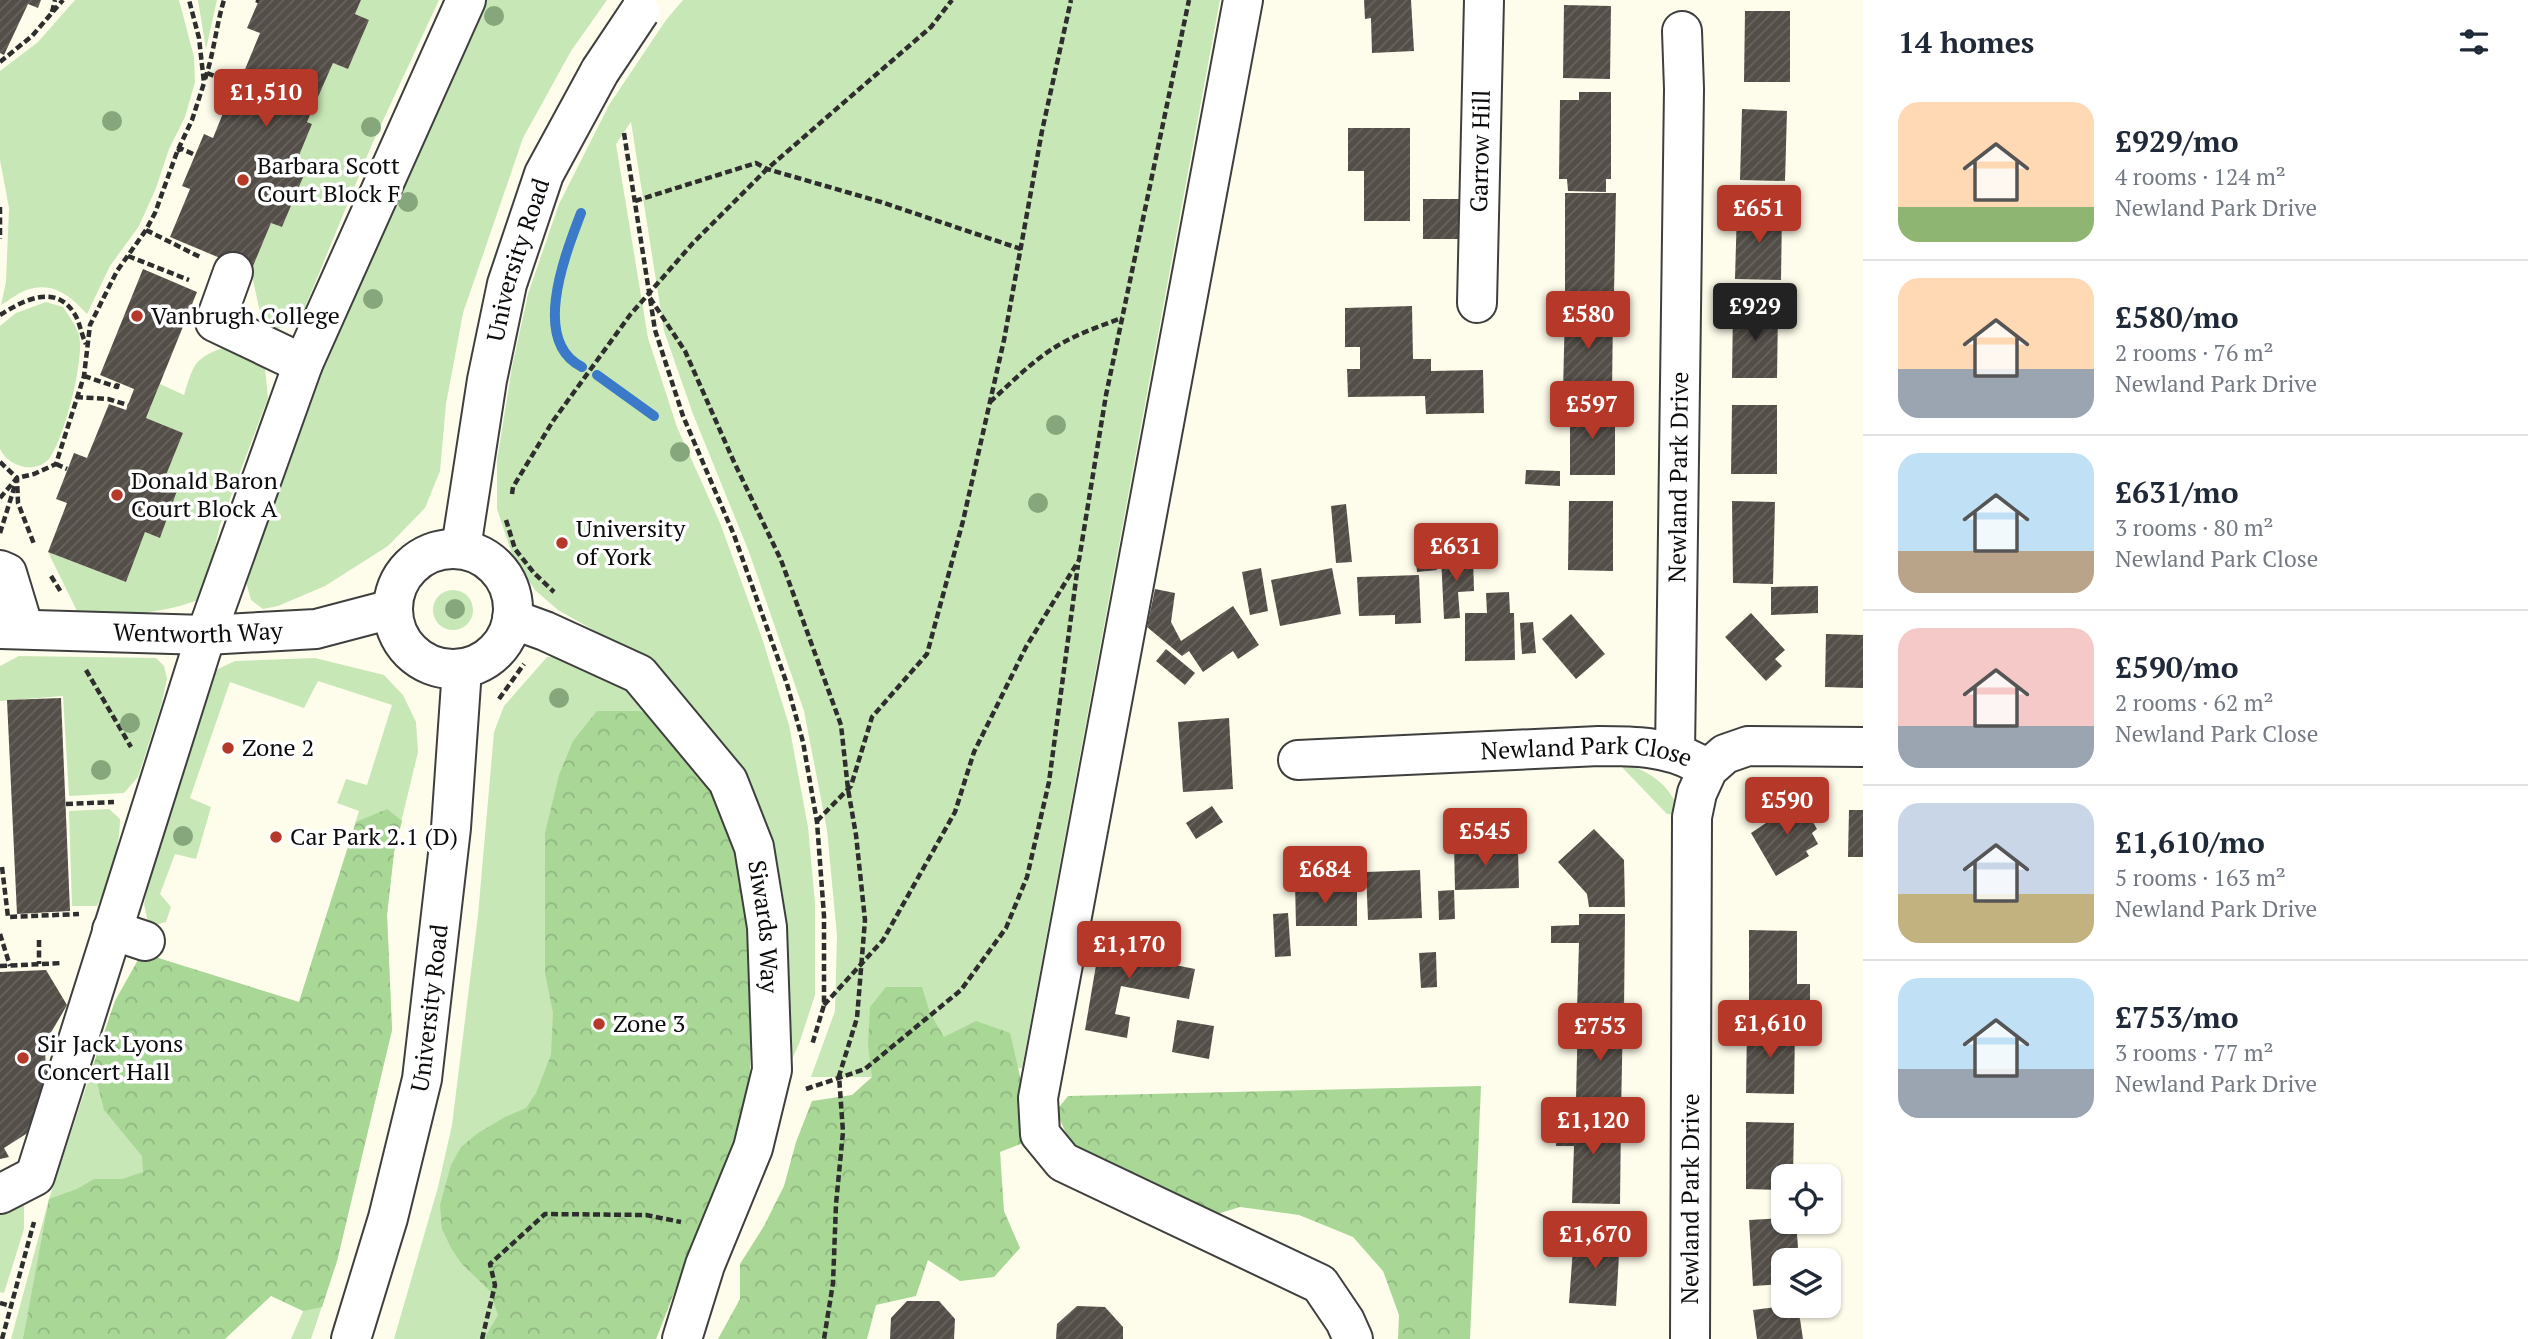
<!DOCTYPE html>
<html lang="en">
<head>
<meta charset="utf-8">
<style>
  :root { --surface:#fff; --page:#f2f2f3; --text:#1f2937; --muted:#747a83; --line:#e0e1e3; --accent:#b63829 }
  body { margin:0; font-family:"PT Serif",serif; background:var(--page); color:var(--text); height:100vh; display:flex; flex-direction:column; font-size:26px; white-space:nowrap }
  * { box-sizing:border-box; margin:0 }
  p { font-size:23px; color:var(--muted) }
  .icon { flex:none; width:38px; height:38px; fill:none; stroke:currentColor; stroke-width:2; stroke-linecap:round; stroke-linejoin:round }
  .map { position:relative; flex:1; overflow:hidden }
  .details { display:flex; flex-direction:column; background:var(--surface); width:665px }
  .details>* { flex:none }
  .tools { position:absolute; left:1771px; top:1164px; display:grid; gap:14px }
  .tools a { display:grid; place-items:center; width:70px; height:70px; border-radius:14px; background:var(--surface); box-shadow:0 2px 5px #0004; font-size:35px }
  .price { position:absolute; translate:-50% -60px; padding:0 16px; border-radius:7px; background:var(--accent); color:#fff; font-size:23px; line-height:46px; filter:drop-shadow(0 2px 4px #0008) }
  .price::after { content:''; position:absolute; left:50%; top:42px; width:21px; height:16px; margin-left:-10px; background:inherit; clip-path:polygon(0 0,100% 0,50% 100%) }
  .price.current { background:#222; color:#fff }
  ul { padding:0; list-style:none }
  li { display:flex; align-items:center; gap:21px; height:175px; padding:0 35px }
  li+li { border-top:2px solid var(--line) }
  li span { display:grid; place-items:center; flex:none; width:196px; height:140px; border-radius:21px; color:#555 }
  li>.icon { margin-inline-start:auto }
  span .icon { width:84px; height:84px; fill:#fffc; stroke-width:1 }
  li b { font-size:30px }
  h2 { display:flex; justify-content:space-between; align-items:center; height:84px; padding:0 35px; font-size:30px }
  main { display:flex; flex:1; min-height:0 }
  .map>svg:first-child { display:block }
  .green { fill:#c8e7b6 }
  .forest { fill:url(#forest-crowns) }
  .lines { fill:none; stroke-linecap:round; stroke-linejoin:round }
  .stream { stroke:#3b7ac8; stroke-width:10 }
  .building { fill:url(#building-hatch) }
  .minor-casing { stroke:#3f3f3f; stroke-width:42 }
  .path { stroke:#2e2e2e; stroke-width:4.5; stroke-dasharray:7 3.5; stroke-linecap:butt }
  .minor { stroke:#fff; stroke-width:38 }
  .minor-bridge-casing { stroke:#3f3f3f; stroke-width:42; stroke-linecap:butt }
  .minor-bridge { stroke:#fff; stroke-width:38 }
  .tree { fill:#85a77b }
  .poi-dot { fill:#b63829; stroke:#fff; stroke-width:2.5 }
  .labels { text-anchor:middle; stroke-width:7; stroke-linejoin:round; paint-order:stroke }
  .street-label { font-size:24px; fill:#0c0c0c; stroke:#fff }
  .poi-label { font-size:24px; fill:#0c0c0c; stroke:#fff; text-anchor:start }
</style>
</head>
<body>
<main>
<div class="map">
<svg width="1863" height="1339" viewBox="0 0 1863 1339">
  <defs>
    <pattern id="forest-crowns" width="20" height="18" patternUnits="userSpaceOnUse" patternTransform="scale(1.75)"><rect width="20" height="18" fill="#a9d796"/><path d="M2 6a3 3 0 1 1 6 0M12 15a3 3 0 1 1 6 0" fill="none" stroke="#90b780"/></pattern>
    <pattern id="building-hatch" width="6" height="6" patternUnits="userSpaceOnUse" patternTransform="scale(1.75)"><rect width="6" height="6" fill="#544e48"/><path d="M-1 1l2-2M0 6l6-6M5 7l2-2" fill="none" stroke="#68635e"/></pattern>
  </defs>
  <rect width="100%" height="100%" fill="#fefdeb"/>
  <g class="green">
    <path d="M75,0H179L194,57L195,82L185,117L169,149L156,188L139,226L110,266L87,314C72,298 55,282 30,289C20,291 10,300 1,305L6,282L9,208L0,160V71L38,42Z"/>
    <polygon points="198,0 217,0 206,49"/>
    <polygon points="361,0 439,0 373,142 299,322 277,329 261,317 251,271 271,223 282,227 304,175 293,170 312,124 307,122 333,63 348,69 369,20 355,14"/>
    <polygon points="479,0 607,0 571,51 523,138 463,313 446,404 440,471 425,508 388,546 325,586 278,606 263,609 251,600 242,567 309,400"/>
    <polygon points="683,0 1220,0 1022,1068 872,1077 811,1077 835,1011 837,936 827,830 804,711 749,552 693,414 664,331 631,122 616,144 648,338 677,427 720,523 762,638 789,725 808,827 815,903 815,995 799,1044 781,1082 754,803 720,740 677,689 634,653 558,610 535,590 513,557 497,509 497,460 512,367 528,294 559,204 609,105 666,20"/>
    <path d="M46,302L63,307C69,316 76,325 79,335C85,359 64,440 49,459C42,466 34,468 25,467C14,465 5,459 0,449V326L16,313Z"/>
    <path d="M223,348L265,368L268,398L220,525L203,598C162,615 122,615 79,615L48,552L126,582L145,532L160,538L177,492L162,485L183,433L146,418L160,384L184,395C193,367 193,358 223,348Z"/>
    <circle cx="453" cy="610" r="20"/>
    <polygon points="19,656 156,658 164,666 167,679 161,706 138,777 124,793 69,796 63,696 0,701 0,666"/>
    <polygon points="547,657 567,657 627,687 660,716 750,1069 729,1158 700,1224 656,1339 394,1339 438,1187 452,1125 478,915 494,732 504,706"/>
    <polygon points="315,658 384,675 403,695 416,722 418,752 394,852 387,915 392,1030 337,1261 311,1339 291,1339 304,1309 270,1294 223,1339 11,1339 49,1199 93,1066 115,1001 142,953 299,1002 359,811 337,803 346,779 367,785 392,705 318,681 304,708 230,682 190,798 211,807 196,859 175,854 160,894 171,907 166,922 149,927 144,904 157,848 201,709 216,670 235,661"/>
    <path d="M1617,762C1647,769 1671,783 1680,815L1667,814Z"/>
    <path d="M109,809L120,819C120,845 109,884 97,906H72L69,811Z"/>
    <polygon points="24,1199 24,1229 4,1293 0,1292 0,1205"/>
  </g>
  <g class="forest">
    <polygon points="597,711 639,711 660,716 688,756 720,807 742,876 753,969 750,1069 743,1118 656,1339 484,1339 498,1315 490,1291 461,1263 451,1248 442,1229 440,1205 451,1165 461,1147 478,1133 505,1117 526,1108 536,1093 551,1055 553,1013 545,973 545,833 559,775 573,741"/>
    <polygon points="387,809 402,821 394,852 387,915 392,1030 337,1261 322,1307 303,1311 271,1296 225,1339 23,1339 49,1199 77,1189 94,1179 122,1179 143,1172 142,1156 104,1110 93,1066 115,1001 142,953 299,1002 356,822"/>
    <polygon points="886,987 922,987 930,1013 944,1037 976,1021 1010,1033 1025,1098 1026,1142 1000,1152 1004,1211 1020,1248 994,1277 960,1281 928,1260 916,1296 876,1305 867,1339 718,1339 740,1299 740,1264 764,1226 784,1186 796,1142 812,1101 852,1095 872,1077 868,1045 870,1007"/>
    <polygon points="1481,1086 1470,1339 1398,1339 1399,1315 1383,1271 1353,1237 1299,1215 1240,1207 1207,1217 1074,1151 1056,1111 1068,1096"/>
  </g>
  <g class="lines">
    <g class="stream">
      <path d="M581,213C566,253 530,341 582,367"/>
      <polyline points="597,375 654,416"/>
    </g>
  </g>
  <g class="building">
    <polygon points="0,0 41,0 38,8 28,4 4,55 0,53"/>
    <polygon points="259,0 361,0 355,14 369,20 348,69 333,63 307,122 312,124 293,170 304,175 282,227 271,223 251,271 170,237 190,189 182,186 204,134 213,138 232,91 279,110 285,98 241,79 260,33 247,28"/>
    <polygon points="1364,0 1411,0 1414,51 1372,53 1371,18 1365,19"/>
    <polygon points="1564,5 1611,6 1610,79 1563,78"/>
    <polygon points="1745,11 1790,11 1790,82 1744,82"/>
    <polygon points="1579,92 1611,92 1611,179 1606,179 1606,192 1568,191 1567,179 1559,179 1560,100 1579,100"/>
    <polygon points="1742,109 1787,111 1785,181 1740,180"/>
    <polygon points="1348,128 1410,128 1410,221 1364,221 1364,171 1348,171"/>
    <polygon points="1565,193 1616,193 1614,292 1565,291"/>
    <polygon points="1423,199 1465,199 1464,239 1423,239"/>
    <polygon points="1737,210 1782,211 1781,280 1735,279"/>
    <polygon points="143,269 197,292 146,418 183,433 162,485 177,491 160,538 145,532 126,582 48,552 67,503 56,499 74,453 87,458 109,404 126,410 134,389 100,375"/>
    <polygon points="1412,306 1413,359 1431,359 1431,371 1483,370 1484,413 1426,414 1425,396 1348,397 1347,369 1360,369 1360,347 1345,347 1345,308"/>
    <polygon points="1733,307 1778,308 1777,378 1732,378"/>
    <polygon points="1565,308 1613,309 1612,394 1563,393"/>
    <polygon points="1732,405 1777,405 1777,474 1731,474"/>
    <polygon points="1570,407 1615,408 1615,475 1570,475"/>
    <polygon points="1526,470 1560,471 1560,486 1525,484"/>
    <polygon points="1569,501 1613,501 1613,571 1568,570"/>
    <polygon points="1732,501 1775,502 1773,584 1733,583"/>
    <polygon points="1346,504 1352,562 1336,563 1331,506"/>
    <polygon points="1434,537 1437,570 1417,572 1414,538"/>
    <polygon points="1473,556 1474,591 1458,592 1460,618 1444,619 1441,557"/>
    <polygon points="1261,568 1268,611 1250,615 1242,572"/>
    <polygon points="1332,568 1341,614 1280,626 1271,580"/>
    <polygon points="1419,575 1421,623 1395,624 1395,615 1359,616 1357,577"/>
    <polygon points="1818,586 1818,613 1771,615 1771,587"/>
    <polygon points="1155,589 1175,593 1171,622 1181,641 1233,606 1259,645 1238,659 1233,651 1203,672 1189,651 1182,656 1147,627"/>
    <polygon points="1509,592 1510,613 1514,613 1515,660 1465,661 1465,613 1487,613 1486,593"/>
    <polygon points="1751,613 1785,650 1775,659 1782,666 1766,681 1725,637"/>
    <polygon points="1571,614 1605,654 1576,679 1542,639"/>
    <polygon points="1533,622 1536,653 1522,654 1520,623"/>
    <polygon points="1826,634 1863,635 1863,688 1825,687"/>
    <polygon points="1166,649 1195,673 1185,685 1156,661"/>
    <polygon points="61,698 70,911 17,914 7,700"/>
    <polygon points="1229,718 1233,789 1183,792 1178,722"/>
    <polygon points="1799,798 1817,829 1812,833 1818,844 1806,851 1809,856 1776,876 1751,833 1775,817 1774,814"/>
    <polygon points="1212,806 1223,822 1196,839 1186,823"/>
    <polygon points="1849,810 1863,810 1863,857 1848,857"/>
    <polygon points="1594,829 1624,860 1625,907 1589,907 1587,894 1558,862"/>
    <polygon points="1485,842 1485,850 1518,850 1519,888 1455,890 1454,843"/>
    <polygon points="1420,870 1422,918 1368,920 1366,872"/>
    <polygon points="1295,882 1320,882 1320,889 1357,889 1357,926 1296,926"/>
    <polygon points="1454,890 1455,919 1439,920 1438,891"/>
    <polygon points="1288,913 1291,956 1275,957 1273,914"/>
    <polygon points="1579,914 1625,914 1624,1011 1577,1010 1579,943 1551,943 1551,926 1579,925"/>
    <polygon points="1102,930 1144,939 1140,958 1195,969 1189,999 1121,986 1115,1014 1130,1017 1127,1038 1085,1030"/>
    <polygon points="1749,930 1797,931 1797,984 1810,984 1810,1012 1749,1012"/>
    <polygon points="1436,952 1437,987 1421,988 1419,953"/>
    <polygon points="46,970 67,1005 45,1043 46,1079 42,1112 26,1134 4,1148 9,1157 0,1159 0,972"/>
    <polygon points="1578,1013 1623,1014 1621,1114 1584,1114 1584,1099 1576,1099"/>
    <polygon points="1177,1020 1214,1026 1209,1059 1172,1052"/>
    <polygon points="1747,1026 1795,1027 1794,1094 1746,1093"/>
    <polygon points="1558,1116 1621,1117 1620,1204 1572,1203 1574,1146 1556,1146"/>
    <polygon points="1746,1122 1794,1123 1793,1176 1783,1176 1783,1190 1746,1189"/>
    <polygon points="1783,1218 1783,1222 1796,1222 1799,1260 1783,1260 1783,1284 1753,1286 1749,1220"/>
    <polygon points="1574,1235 1620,1238 1616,1306 1569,1303"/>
    <polygon points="907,1301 939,1301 955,1319 954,1339 890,1339 891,1318"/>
    <polygon points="1077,1306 1105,1307 1123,1327 1123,1339 1056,1339 1057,1324"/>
    <polygon points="1784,1306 1798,1306 1803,1339 1757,1339 1753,1310"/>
  </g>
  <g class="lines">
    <defs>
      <g id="minor">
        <polyline points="1243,0 1038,1098 1040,1134 1063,1162 1320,1284 1345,1321 1353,1339"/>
        <polyline points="233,272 215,322 303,364"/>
        <path id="s1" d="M1477,303L1484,0"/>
        <path id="s2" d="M461,548L487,380L507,284L544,174L600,71"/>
        <circle cx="453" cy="609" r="60"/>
        <polyline points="0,570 7,573 24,629"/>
        <path id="s3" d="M512,619L545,631L639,674L728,781L754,847L767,927L772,1070L753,1148L705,1265L682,1339"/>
        <path id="s4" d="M0,629L206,635L316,629L392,609"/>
        <path id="s5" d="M1675,753L1684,89L1682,31"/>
        <path id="s6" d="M1298,760L1599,746C1633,746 1666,746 1697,763"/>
        <polyline points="112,930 145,941"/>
        <polyline points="0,1194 35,1176 206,635 303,364 466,0"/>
        <path id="s7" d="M351,1339L388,1218L422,1079L451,828L462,669"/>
        <path id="s8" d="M1690,1339L1692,817L1697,793L1708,769L1725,754L1748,746L1863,747"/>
      </g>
    </defs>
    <use href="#minor" class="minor-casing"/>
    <g class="path">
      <polyline points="256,0 259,1"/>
      <polyline points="52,12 55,0"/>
      <polyline points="0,62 32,36 63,0"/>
      <polyline points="207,73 282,104"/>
      <path d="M205,79C214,53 216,26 224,0"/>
      <polyline points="624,133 655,330 683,416 734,535 787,684 803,742 817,822 824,916 824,1005 812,1045"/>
      <polyline points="177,151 182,149 195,155"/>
      <polyline points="635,201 756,163 767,169 881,202 1021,249"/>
      <polyline points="0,207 0,239"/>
      <polyline points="146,230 200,257"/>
      <polyline points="128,256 189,280"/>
      <polyline points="650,298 685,351 734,462 781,560 841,725 848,789 856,835 865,920 857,1018 839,1076 843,1132 836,1204 833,1283 824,1339"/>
      <path d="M0,315C22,301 55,283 74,313C80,322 81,334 86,344"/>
      <polyline points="84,376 117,387 118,383"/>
      <polyline points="76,397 108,399 128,405"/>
      <path d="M990,402C1011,383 1032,361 1057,346C1077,334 1100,326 1122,318"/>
      <polyline points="0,462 17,478 18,503 34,544"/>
      <polyline points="56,464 67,469"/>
      <polyline points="512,494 513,487 553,421 630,315 693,243 767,169 931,27 952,0"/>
      <polyline points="0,498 17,478 34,474 56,464 84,376 90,325 117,271 146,230 155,213 177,152 192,120 204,83 199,38 189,0"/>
      <polyline points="506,520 515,549 534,573 554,592"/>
      <polyline points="0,533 16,482"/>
      <polyline points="51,576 61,592"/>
      <polyline points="86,670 131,747"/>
      <polyline points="499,699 524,664"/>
      <polyline points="66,804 114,802"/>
      <polyline points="817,821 851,786 872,717 927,654 963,521 1004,340 1042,131 1071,0"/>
      <polyline points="2,867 8,917 79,914"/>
      <polyline points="0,934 10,966"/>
      <polyline points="39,940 39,964"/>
      <polyline points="0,966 62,963"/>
      <polyline points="824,1005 883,940 955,812 974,752 1026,647 1079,560 1106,395 1189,0"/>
      <polyline points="806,1089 865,1069 961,990 1006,928 1027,877 1049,782 1078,565"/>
      <polyline points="0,1303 11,1306"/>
      <polyline points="2,1339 34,1222"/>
      <polyline points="482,1339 495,1285 490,1264 545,1214 646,1215 681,1222"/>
    </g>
    <use href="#minor" class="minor"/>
    <defs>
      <polyline id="minor-bridge" points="600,71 640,11"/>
    </defs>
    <use href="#minor-bridge" class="minor-bridge-casing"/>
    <use href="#minor-bridge" class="minor-bridge"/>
  </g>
  <g class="tree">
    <circle cx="494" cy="16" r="10"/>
    <circle cx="112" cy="121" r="10"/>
    <circle cx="371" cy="127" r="10"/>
    <circle cx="408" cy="202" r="10"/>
    <circle cx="373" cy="299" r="10"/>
    <circle cx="1056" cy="425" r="10"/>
    <circle cx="680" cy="452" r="10"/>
    <circle cx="1038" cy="503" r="10"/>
    <circle cx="455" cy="609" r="10"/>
    <circle cx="559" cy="698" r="10"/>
    <circle cx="130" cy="723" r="10"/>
    <circle cx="101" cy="770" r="10"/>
    <circle cx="183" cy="836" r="10"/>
  </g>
  <g class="poi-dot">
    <circle cx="243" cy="180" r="7"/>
    <circle cx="137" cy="316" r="7"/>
    <circle cx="117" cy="495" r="7"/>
    <circle cx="562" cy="543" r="7"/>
    <circle cx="228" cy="748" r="7"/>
    <circle cx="276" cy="837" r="7"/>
    <circle cx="599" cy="1024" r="7"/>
    <circle cx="23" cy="1058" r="7"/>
  </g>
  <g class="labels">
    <g class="street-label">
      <text dy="8" stroke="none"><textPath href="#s1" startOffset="152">Garrow Hill</textPath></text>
      <text dy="8" stroke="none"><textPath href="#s2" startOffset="294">University Road</textPath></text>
      <text dy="8" stroke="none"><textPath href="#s5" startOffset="276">Newland Park Drive</textPath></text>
      <text dy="8" stroke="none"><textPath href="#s4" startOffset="198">Wentworth Way</textPath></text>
      <text dy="8" stroke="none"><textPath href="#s6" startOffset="289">Newland Park Close</textPath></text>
      <text dy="8" stroke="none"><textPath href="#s3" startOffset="429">Siwards Way</textPath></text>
      <text dy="8" stroke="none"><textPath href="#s7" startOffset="341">University Road</textPath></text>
      <text dy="8" stroke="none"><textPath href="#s8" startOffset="140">Newland Park Drive</textPath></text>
    </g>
    <g class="poi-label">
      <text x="257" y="174">Barbara Scott<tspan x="257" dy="28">Court Block F</tspan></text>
      <text x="151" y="324">Vanbrugh College</text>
      <text x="131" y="489">Donald Baron<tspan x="131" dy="28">Court Block A</tspan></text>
      <text x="576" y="537">University<tspan x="576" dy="28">of York</tspan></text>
      <text x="242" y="756">Zone 2</text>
      <text x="290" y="845">Car Park 2.1 (D)</text>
      <text x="613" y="1032">Zone 3</text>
      <text x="37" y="1052">Sir Jack Lyons<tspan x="37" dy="28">Concert Hall</tspan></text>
    </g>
  </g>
</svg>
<div class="tools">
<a><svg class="icon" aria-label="locate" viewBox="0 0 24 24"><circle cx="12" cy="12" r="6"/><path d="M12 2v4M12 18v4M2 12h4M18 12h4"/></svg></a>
<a><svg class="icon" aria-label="layers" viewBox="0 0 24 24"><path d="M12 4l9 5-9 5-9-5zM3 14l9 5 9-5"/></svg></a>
</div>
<b class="price" style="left:266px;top:129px">£1,510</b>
<b class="price" style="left:1759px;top:245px">£651</b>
<b class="price current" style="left:1755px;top:343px">£929</b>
<b class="price" style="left:1588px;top:351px">£580</b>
<b class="price" style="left:1592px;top:441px">£597</b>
<b class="price" style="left:1456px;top:583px">£631</b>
<b class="price" style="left:1787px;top:837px">£590</b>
<b class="price" style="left:1485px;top:868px">£545</b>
<b class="price" style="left:1325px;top:906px">£684</b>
<b class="price" style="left:1129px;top:981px">£1,170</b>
<b class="price" style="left:1770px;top:1060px">£1,610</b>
<b class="price" style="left:1600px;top:1063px">£753</b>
<b class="price" style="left:1593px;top:1157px">£1,120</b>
<b class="price" style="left:1595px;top:1271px">£1,670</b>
</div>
<section class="details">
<h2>14 homes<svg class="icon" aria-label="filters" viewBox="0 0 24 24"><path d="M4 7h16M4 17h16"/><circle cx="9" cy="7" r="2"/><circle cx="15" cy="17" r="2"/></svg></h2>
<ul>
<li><span style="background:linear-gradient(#ffd9b3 75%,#8fb573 0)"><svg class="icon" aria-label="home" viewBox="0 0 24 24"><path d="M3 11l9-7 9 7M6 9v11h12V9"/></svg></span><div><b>£929/mo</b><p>4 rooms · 124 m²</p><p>Newland Park Drive</p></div></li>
<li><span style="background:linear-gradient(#ffd9b3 65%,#9aa5b1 0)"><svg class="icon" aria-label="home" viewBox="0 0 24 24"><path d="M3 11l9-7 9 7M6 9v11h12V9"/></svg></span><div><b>£580/mo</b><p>2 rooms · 76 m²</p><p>Newland Park Drive</p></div></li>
<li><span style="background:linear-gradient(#bfe0f5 70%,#b9a48a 0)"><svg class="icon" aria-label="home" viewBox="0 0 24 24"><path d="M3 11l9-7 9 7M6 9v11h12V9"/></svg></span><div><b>£631/mo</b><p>3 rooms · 80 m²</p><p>Newland Park Close</p></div></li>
<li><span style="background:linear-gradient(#f6c9c9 70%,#9aa5b1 0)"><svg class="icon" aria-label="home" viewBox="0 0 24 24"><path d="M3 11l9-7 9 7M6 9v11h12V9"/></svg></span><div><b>£590/mo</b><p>2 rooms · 62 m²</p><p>Newland Park Close</p></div></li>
<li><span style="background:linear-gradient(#c9d6e8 65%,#c2b280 0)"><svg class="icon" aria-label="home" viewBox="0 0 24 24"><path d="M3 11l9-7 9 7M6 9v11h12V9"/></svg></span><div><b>£1,610/mo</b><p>5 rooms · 163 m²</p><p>Newland Park Drive</p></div></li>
<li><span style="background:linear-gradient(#bfe0f5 65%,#9aa5b1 0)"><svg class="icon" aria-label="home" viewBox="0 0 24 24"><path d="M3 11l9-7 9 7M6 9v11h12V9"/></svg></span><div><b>£753/mo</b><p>3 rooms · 77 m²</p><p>Newland Park Drive</p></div></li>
</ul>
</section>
</main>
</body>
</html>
